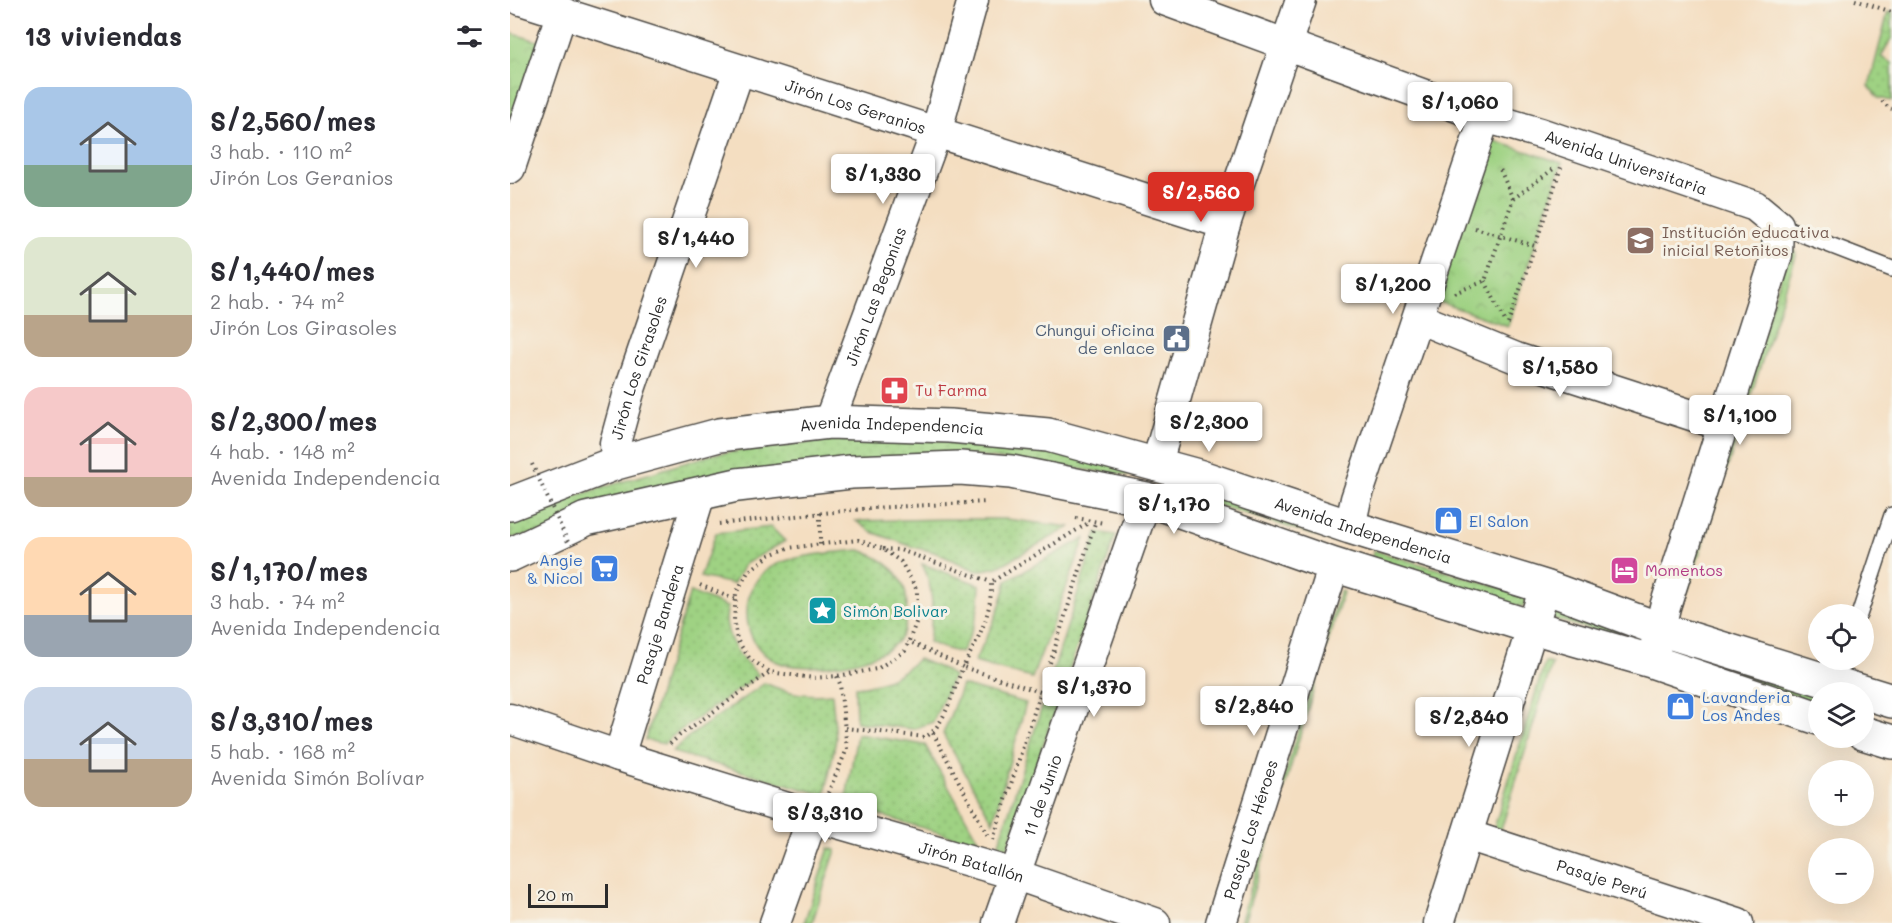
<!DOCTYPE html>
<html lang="es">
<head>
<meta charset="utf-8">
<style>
  :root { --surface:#fff; --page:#f2f2f3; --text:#2b2b33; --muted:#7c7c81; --accent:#d93025 }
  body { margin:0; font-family:Mali,sans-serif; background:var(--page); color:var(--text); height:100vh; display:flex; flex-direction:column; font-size:22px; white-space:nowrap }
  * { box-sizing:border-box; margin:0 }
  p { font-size:20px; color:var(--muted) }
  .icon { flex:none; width:33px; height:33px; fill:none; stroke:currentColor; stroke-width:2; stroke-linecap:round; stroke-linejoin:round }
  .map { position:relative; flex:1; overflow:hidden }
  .panel { display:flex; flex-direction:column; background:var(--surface); width:510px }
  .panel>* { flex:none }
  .buttons { position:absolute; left:1298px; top:604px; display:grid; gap:12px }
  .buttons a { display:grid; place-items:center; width:66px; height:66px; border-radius:50%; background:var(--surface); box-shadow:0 6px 24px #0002; font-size:30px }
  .scale { position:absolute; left:18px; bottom:15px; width:80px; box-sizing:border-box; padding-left:6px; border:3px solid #2b2b2b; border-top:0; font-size:16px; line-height:21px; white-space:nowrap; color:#2b2b2b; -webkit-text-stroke:4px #f7f3e8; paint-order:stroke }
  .price { position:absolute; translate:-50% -51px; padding:0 14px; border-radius:6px; background:#fff; color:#222; font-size:20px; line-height:39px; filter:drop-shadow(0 2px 3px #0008) }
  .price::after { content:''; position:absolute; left:50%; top:36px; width:18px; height:14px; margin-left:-9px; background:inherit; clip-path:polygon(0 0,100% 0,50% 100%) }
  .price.current { background:var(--accent); color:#fff }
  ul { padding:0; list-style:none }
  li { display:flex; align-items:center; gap:18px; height:150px; padding:0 24px }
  li span { display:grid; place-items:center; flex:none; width:168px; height:120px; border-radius:18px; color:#555 }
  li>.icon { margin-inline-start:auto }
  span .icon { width:72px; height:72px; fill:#fffc; stroke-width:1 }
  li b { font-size:26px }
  h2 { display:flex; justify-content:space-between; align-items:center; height:72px; padding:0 24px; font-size:26px }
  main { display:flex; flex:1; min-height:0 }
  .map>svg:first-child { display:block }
  .grass { fill:url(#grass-dots); stroke:#657e57; stroke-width:1.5 }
  .park { fill:url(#park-crowns); stroke:#657e57; stroke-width:1.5 }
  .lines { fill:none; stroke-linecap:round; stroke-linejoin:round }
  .service-casing { stroke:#494642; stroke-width:18 }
  .minor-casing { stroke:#494642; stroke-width:33 }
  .tertiary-casing { stroke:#494642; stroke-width:36 }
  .path { stroke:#494642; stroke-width:4; stroke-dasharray:1.5 4.5; stroke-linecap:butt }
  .service { stroke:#fff; stroke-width:15 }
  .minor { stroke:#fff; stroke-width:30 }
  .tertiary { stroke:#fff; stroke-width:33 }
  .path-bridge { stroke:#494642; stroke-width:4; stroke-dasharray:1.5 4.5; stroke-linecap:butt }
  .labels { text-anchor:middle; stroke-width:6; stroke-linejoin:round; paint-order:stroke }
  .street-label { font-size:16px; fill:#2b2b2b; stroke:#f7f3e8 }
  .education-label { font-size:16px; fill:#785e54; stroke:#f7f3e8; text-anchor:start }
  .service-label { font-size:16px; fill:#4e5e75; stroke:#f7f3e8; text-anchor:end }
  .health-label { font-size:16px; fill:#be3a42; stroke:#f7f3e8; text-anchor:start }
  .shop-label { font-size:16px; fill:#366cbe; stroke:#f7f3e8; text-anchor:start }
  .hotel-label { font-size:16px; fill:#b23c85; stroke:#f7f3e8; text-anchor:start }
  .culture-label { font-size:16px; fill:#0d838f; stroke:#f7f3e8; text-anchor:start }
</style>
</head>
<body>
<main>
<section class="panel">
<h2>13 viviendas<svg class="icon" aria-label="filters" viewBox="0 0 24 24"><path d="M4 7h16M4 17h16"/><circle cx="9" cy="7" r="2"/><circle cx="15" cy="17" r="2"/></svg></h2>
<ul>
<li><span style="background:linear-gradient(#a9c7e8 65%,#7fa58c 0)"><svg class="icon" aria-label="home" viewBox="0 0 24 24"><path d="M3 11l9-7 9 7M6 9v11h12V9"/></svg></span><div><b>S/2,560/mes</b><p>3 hab. · 110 m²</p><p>Jirón Los Geranios</p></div></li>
<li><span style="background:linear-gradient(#dfe7d0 65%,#b9a48a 0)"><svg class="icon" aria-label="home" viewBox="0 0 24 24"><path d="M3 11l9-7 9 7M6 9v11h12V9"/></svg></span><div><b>S/1,440/mes</b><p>2 hab. · 74 m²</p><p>Jirón Los Girasoles</p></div></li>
<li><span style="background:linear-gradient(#f6c9c9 75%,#b9a48a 0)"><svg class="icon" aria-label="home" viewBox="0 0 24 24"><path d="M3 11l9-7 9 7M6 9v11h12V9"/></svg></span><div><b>S/2,300/mes</b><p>4 hab. · 148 m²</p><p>Avenida Independencia</p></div></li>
<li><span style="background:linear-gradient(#ffd9b3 65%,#9aa5b1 0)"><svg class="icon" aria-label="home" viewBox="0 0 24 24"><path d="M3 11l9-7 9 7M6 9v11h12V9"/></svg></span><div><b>S/1,170/mes</b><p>3 hab. · 74 m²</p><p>Avenida Independencia</p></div></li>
<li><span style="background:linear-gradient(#c9d6e8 60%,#b9a48a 0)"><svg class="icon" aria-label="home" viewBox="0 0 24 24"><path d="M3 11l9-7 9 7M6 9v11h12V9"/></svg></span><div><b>S/3,310/mes</b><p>5 hab. · 168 m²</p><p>Avenida Simón Bolívar</p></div></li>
</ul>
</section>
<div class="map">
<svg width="1382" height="923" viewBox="0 0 1382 923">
  <defs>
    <pattern id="grass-dots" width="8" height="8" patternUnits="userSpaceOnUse" patternTransform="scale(1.5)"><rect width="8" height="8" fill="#9fd283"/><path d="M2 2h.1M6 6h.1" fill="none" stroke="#89b471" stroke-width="1.8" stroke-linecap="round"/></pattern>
    <pattern id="park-crowns" width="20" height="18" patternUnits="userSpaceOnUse" patternTransform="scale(1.5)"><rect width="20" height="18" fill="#9fd283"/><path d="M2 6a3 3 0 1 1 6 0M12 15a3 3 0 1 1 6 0" fill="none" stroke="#89b471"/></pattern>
  </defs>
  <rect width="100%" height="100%" fill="#f7f3e8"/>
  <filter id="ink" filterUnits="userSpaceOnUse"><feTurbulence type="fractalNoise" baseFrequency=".0167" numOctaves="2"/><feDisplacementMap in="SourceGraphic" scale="12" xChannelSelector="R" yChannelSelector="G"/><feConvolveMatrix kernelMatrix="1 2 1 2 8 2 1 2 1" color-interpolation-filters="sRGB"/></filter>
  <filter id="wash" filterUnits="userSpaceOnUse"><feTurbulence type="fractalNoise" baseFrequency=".008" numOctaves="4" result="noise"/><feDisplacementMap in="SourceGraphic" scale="24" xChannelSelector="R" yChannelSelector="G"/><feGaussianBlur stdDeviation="1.35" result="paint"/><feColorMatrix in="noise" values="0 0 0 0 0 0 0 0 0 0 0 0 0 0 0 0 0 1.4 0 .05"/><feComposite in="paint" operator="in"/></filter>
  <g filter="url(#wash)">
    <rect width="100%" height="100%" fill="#f4dec1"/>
    <g class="grass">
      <polygon points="1378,12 1382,13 1382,37 1371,57 1382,63 1382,101 1368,98 1359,86"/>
      <polygon points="1279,249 1285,250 1286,256 1177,593 1173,595"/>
      <polygon points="340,438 560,444 632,477 465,456 0,538 0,518 35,505 204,454"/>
      <polygon points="649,480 833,538 826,542 652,488"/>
      <polygon points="438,519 496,519 560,527 488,567 467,571 424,552 403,547 362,532 346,521"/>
      <polygon points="261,527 275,541 235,564 223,584 190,577 206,533"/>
      <polygon points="587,532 606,535 497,849 489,843"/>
      <path d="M575,538L522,678L464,662C478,635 491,609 497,580Z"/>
      <path d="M350,550C383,562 401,581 396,617C396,626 393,636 387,642C366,664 292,674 265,661C228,644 227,583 265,565C286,555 326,552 350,550Z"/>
      <polygon points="863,550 1017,595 1015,606 1011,607 864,562 862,558"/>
      <path d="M412,564L470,585C469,615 465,626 451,653L430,647L419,642C423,614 425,589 412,564Z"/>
      <polygon points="830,591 833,592 734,923 730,923"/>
      <path d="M180,592L217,607C217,613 215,620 217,626C220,646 235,663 249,675L165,734L154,744L135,740Z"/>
      <polygon points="1036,605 1141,634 1139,647 1041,618"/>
      <polygon points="1158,645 1308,693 1308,704 1157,650"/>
      <path d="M408,659L433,669L443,676L423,722L403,729L346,722L345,687C372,685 388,677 408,659Z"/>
      <polygon points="1035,662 1042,664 991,830 984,828"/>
      <path d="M255,683C278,694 297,696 322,694L326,739L315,795L162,752L178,737Z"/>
      <polygon points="452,685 516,703 483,822 433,734"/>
      <polygon points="347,734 415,745 471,845 335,805"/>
      <polygon points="319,848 326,850 302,923 294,923"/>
    </g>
    <g class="park">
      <polygon points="0,33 31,42 0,133"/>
      <polygon points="976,138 1052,163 998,326 923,300"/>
    </g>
  </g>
  <g filter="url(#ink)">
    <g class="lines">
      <defs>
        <g id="service">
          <polyline points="1268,225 1382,269"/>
          <polyline points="1349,615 1382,515"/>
        </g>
        <g id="minor">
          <path id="s1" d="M11,0L715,224"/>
          <path id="s2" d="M654,0L975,117L1030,133L1245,206L1268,225L1267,255L1155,607L1144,652"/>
          <polyline points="0,168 52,12"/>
          <polyline points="908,318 1006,358 1212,425"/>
          <path id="s3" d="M319,422L426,133L463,0"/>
          <path id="s4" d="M106,463L105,443L119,392L229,70"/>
          <polyline points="647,463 715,224 791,0"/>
          <polyline points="840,527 846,499 975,117"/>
          <path id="s5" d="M0,719L109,756L303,816L504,874L645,923"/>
          <path id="s6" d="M109,756L190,494"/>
          <path id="s7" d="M957,835L1228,923"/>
          <polyline points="265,923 303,816"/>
          <path id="s8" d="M488,923L636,499"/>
          <path id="s9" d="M711,923L824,565"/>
          <polyline points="929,923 1035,587"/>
        </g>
        <g id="tertiary">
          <path id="s10" d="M0,504L106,463L209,435L319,422L440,426L538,435L688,476L840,527L1035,587L1149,629L1382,701"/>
          <polyline points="0,555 76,519 227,485 341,472 450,468 501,472 636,499 824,565 1022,627 1141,661 1308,718"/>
          <polyline points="1353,733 1382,742"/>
        </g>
      </defs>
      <use href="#service" class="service-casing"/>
      <use href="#minor" class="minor-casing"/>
      <use href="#tertiary" class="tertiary-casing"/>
      <g class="path">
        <polyline points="1345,0 1382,12"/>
        <polyline points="1372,101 1379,108 1382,109"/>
        <polyline points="1003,199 1046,167"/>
        <polyline points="965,228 1025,246 1051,167"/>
        <polyline points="975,281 996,323"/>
        <polyline points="944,293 975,281 1003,199 989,167"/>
        <polyline points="998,324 1025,246"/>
        <polyline points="310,513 310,545"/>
        <polyline points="566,518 594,523"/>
        <polyline points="209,524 362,508 477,502"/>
        <polyline points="373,549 390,550 481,582"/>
        <polyline points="190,585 226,600"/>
        <path d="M530,692L453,667C468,638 482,616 481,582L580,522"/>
        <path d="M335,728L415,737C435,727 444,688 453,667L398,641"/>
        <polyline points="423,733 479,838"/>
        <polyline points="160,744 170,735 260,672 303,678 327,676 367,669 395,651 407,620 407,590 391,562 373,549 348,540 278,548 260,555 238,572 226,593 224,620 227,640 240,659 260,672"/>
        <polyline points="318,793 337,749 330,684 327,676"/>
        <polyline points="483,840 585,523"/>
      </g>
      <use href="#service" class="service"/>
      <use href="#minor" class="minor"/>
      <use href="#tertiary" class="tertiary"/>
      <polyline class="path-bridge" points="22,464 58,542"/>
    </g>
  </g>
  <defs>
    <symbol id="school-square" viewBox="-11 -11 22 22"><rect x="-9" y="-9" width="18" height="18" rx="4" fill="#8d6e63" stroke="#f7f3e8"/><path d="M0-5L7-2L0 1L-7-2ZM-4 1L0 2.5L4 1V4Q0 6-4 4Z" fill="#fff"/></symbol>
    <symbol id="civic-square" viewBox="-11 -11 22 22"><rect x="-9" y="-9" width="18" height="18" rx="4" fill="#5c6f8a" stroke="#f7f3e8"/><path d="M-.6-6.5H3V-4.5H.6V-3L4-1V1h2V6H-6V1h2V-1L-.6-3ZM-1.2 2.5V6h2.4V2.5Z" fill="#fff"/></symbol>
    <symbol id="pharmacy-square" viewBox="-11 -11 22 22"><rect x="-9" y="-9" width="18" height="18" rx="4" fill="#e0444e" stroke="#f7f3e8"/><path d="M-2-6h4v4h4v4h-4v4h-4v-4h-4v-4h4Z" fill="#fff"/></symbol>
    <symbol id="shop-square" viewBox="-11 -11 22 22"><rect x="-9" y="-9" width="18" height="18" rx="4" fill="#3f7fe0" stroke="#f7f3e8"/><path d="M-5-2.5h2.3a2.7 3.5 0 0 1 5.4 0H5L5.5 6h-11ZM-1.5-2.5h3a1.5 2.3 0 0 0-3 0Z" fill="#fff"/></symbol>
    <symbol id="supermarket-square" viewBox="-11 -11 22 22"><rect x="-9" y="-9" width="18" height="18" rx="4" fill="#3f7fe0" stroke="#f7f3e8"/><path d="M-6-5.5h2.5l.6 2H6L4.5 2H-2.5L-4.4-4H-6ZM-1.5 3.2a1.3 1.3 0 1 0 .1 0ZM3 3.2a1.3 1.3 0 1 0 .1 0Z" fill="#fff"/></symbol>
    <symbol id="hotel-square" viewBox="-11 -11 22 22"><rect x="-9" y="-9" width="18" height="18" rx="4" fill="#d1479c" stroke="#f7f3e8"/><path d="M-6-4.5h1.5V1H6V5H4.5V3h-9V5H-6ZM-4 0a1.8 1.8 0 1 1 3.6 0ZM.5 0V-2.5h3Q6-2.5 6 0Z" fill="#fff"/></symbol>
    <symbol id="sight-square" viewBox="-11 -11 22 22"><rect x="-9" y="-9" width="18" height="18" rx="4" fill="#0f9aa8" stroke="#f7f3e8"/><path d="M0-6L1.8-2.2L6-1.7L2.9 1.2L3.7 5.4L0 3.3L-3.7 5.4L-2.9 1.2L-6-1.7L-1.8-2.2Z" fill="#fff"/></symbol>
  </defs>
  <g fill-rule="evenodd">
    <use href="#school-square" x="1114" y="224" width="33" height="33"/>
    <use href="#civic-square" x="650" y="322" width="33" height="33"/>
    <use href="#pharmacy-square" x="368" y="374" width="33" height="33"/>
    <use href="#shop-square" x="922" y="504" width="33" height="33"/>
    <use href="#supermarket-square" x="78" y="552" width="33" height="33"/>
    <use href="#hotel-square" x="1098" y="554" width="33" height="33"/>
    <use href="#sight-square" x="296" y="594" width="33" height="33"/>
    <use href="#shop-square" x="1154" y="690" width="33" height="33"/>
  </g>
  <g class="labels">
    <g class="street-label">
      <text dy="6" stroke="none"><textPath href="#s1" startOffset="351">Jirón Los Geranios</textPath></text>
      <text dy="6" stroke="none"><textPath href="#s2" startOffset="490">Avenida Universitaria</textPath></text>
      <text dy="6" stroke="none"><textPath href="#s3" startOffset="134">Jirón Las Begonias</textPath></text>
      <text dy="6" stroke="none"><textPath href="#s4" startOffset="99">Jirón Los Girasoles</textPath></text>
      <text dy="6" stroke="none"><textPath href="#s10" startOffset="394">Avenida Independencia</textPath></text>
      <text dy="6" stroke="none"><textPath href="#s10" startOffset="880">Avenida Independencia</textPath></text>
      <text dy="6" stroke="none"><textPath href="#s6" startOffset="138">Pasaje Bandera</textPath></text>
      <text dy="6" stroke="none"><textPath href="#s8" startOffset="135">11 de Junio</textPath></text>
      <text dy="6" stroke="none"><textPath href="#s9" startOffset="98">Pasaje Los Héroes</textPath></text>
      <text dy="6" stroke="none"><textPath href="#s5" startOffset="483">Jirón Batallón</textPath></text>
      <text dy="6" stroke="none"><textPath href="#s7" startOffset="142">Pasaje Perú</textPath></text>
    </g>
    <g class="education-label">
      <text x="1152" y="238">Institución educativa<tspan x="1152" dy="18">inicial Retoñitos</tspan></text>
    </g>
    <g class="service-label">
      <text x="645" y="336">Chungui oficina<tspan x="645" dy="18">de enlace</tspan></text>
    </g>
    <g class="health-label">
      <text x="405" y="396">Tu Farma</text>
    </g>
    <g class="shop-label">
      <text x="959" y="527">El Salon</text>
      <text x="73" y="566" text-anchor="end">Angie<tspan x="73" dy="18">&amp; Nicol</tspan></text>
      <text x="1192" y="703">Lavanderia<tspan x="1192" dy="18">Los Andes</tspan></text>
    </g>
    <g class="hotel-label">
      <text x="1135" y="576">Momentos</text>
    </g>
    <g class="culture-label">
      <text x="333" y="617">Simón Bolivar</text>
    </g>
  </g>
</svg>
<div class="buttons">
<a><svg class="icon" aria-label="locate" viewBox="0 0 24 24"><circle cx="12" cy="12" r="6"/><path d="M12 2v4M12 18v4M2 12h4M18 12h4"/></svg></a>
<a><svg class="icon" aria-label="layers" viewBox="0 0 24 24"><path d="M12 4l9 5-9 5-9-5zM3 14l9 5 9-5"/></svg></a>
<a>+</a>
<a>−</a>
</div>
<div class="scale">20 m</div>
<b class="price" style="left:950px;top:133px">S/1,060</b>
<b class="price" style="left:373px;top:205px">S/1,330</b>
<b class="price current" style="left:691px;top:223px">S/2,560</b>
<b class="price" style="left:186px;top:269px">S/1,440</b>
<b class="price" style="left:883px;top:315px">S/1,200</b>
<b class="price" style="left:1050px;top:398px">S/1,580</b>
<b class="price" style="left:1230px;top:446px">S/1,100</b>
<b class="price" style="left:699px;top:453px">S/2,300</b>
<b class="price" style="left:664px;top:535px">S/1,170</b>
<b class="price" style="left:584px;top:718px">S/1,370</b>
<b class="price" style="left:744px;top:737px">S/2,840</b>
<b class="price" style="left:959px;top:748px">S/2,840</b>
<b class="price" style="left:315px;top:844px">S/3,310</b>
</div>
</main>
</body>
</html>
